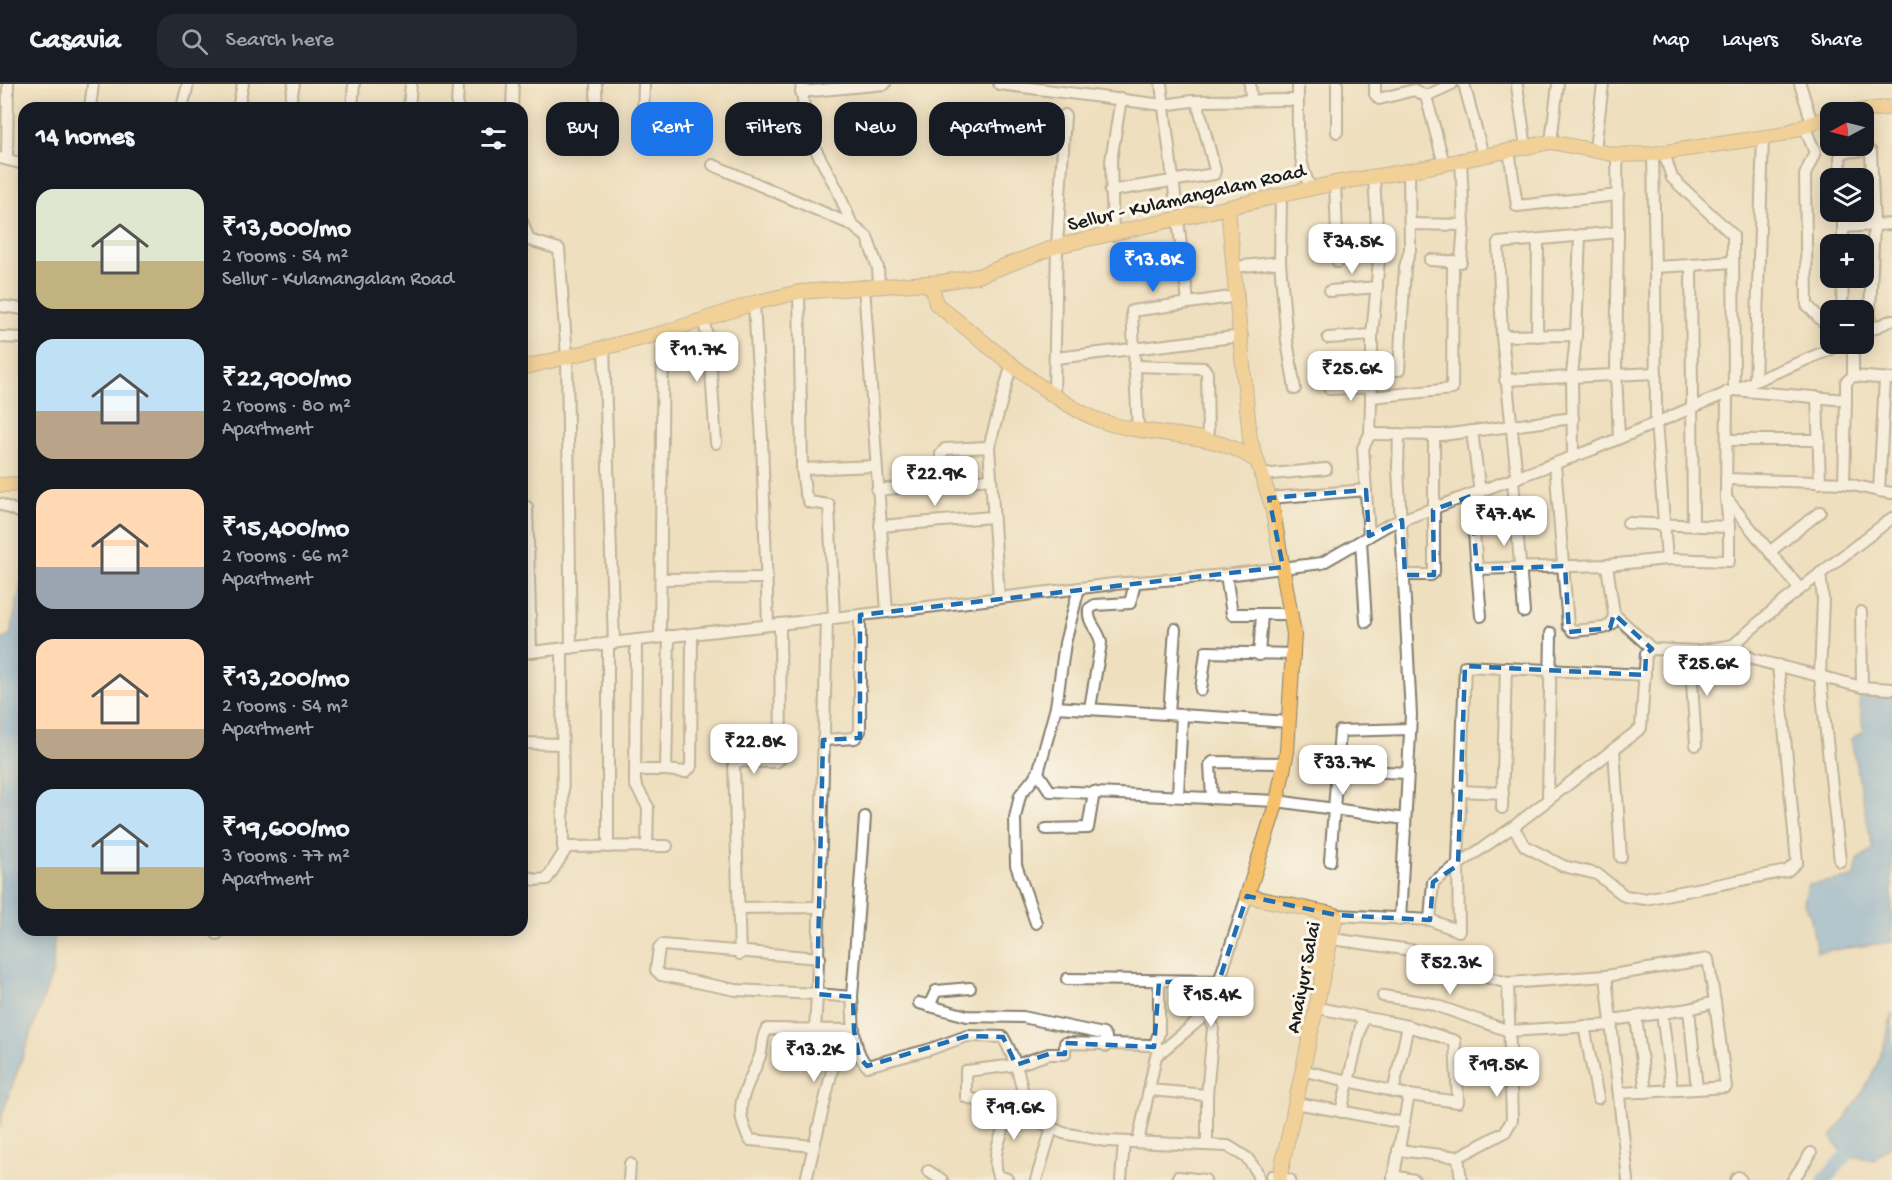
<!DOCTYPE html>
<html lang="en">
<head>
<meta charset="utf-8">
<style>
  :root { --surface:#171b24; --page:#242831; --text:#f1f3f6; --muted:#9ea1a6; --line:#363941; --accent:#1a73e8 }
  body { margin:0; font-family:"Gochi Hand",sans-serif; background:var(--page); color:var(--text); height:100vh; display:flex; flex-direction:column; font-size:22px; white-space:nowrap }
  * { box-sizing:border-box; margin:0 }
  p { font-size:20px; color:var(--muted) }
  .icon { flex:none; width:33px; height:33px; fill:none; stroke:currentColor; stroke-width:2; stroke-linecap:round; stroke-linejoin:round }
  .map { position:relative; flex:1; overflow:hidden }
  .side { position:absolute; left:18px; top:18px; width:510px; height:834px; display:flex; flex-direction:column; background:var(--surface); border-radius:18px; box-shadow:0 3px 15px #0003 }
  .side>* { flex:none }
  .hud { position:absolute; left:546px; top:18px; width:570px; height:54px; display:flex; gap:12px }
  .needle { width:39px; rotate:263deg }
  .fabs { position:absolute; left:1820px; top:18px; display:grid; gap:12px }
  .fabs a { display:grid; place-items:center; width:54px; height:54px; border-radius:12px; background:var(--surface); box-shadow:0 3px 15px #0003; font-size:30px }
  .price { position:absolute; translate:-50% -51px; padding:0 14px; border-radius:12px; background:#fff; color:#222; font-size:20px; line-height:39px; filter:drop-shadow(0 2px 3px #0008) }
  .price::after { content:''; position:absolute; left:50%; top:36px; width:18px; height:14px; margin-left:-9px; background:inherit; clip-path:polygon(0 0,100% 0,50% 100%) }
  .price.on { background:var(--accent); color:#fff }
  ul { padding:0; list-style:none }
  li { display:flex; align-items:center; gap:18px; height:150px; padding:0 18px }
  li span { display:grid; place-items:center; flex:none; width:168px; height:120px; border-radius:18px; color:#555 }
  li>.icon { margin-inline-start:auto }
  span .icon { width:72px; height:72px; fill:#fffc; stroke-width:1 }
  li b { font-size:26px }
  h2 { display:flex; justify-content:space-between; align-items:center; height:72px; padding:0 18px; font-size:26px }
  .pill { padding:0 21px; border-radius:18px; background:var(--surface); box-shadow:0 3px 15px #0003; font-size:21px; line-height:54px }
  .pill.on { background:var(--accent); color:#fff }
  header { display:flex; align-items:center; gap:36px; box-sizing:border-box; height:84px; padding:0 30px; background:var(--surface); border-bottom:2px solid var(--line) }
  header strong { font-size:28px }
  nav { display:flex; gap:33px; margin-inline-start:auto; font-size:21px }
  .search { width:420px; height:54px; background:var(--page); display:flex; align-items:center; gap:15px; box-sizing:border-box; padding:0 21px; border-radius:18px; color:var(--muted); font-size:22px }
  .map>svg:first-child { display:block }
  .water { fill:#6ca8dd; stroke:#44627c; stroke-width:1.5 }
  .lines { fill:none; stroke-linecap:round; stroke-linejoin:round }
  .river { stroke:#6ca8dd; stroke-width:14 }
  .minor-casing { stroke:#857e6d; stroke-width:14 }
  .major-casing { stroke:#857e6d; stroke-width:16 }
  .minor { stroke:#fff; stroke-width:10 }
  .major { stroke:#f6c06b; stroke-width:14 }
  .marked { fill:none; stroke:#1f6fb2; stroke-width:4.5; stroke-dasharray:12 8; stroke-linejoin:round }
  .labels { text-anchor:middle; stroke-width:6; stroke-linejoin:round; paint-order:stroke }
  .street-label { font-size:21px; fill:#1c1c1c; stroke:#fbf7ec }
</style>
</head>
<body>
<header>
<strong>Casavia</strong>
<div class="search"><svg class="icon" aria-label="search" viewBox="0 0 24 24"><circle cx="10" cy="10" r="6"/><path d="M15 15l6 6"/></svg>Search here</div>
<nav><a>Map</a><a>Layers</a><a>Share</a></nav>
</header>
<div class="map">
<svg width="1892" height="1096" viewBox="0 0 1892 1096">
  <rect width="100%" height="100%" fill="#fbf7ec"/>
  <filter id="ink" filterUnits="userSpaceOnUse"><feTurbulence type="fractalNoise" baseFrequency=".0167" numOctaves="2"/><feDisplacementMap in="SourceGraphic" scale="12" xChannelSelector="R" yChannelSelector="G"/><feConvolveMatrix kernelMatrix="1 2 1 2 8 2 1 2 1" color-interpolation-filters="sRGB"/></filter>
  <filter id="wash" filterUnits="userSpaceOnUse"><feTurbulence type="fractalNoise" baseFrequency=".008" numOctaves="4" result="noise"/><feDisplacementMap in="SourceGraphic" scale="24" xChannelSelector="R" yChannelSelector="G"/><feGaussianBlur stdDeviation="1.35" result="paint"/><feColorMatrix in="noise" values="0 0 0 0 0 0 0 0 0 0 0 0 0 0 0 0 0 1.4 0 .05"/><feComposite in="paint" operator="in"/></filter>
  <g filter="url(#wash)">
    <rect width="100%" height="100%" fill="#eedfbe"/>
    <g class="water">
      <polygon points="24,485 24,846 54,846 53,887 3,1028 0,1046 0,556 10,552"/>
      <polygon points="1859,611 1892,613 1892,858 1817,868 1810,830 1804,818 1808,801 1855,793 1858,775 1873,766 1851,655 1863,648"/>
      <path d="M1892,928V1059L1874,1076L1845,1071L1831,1053C1864,1010 1883,981 1892,928Z"/>
    </g>
    <g class="lines">
      <polyline class="river" points="1824,1096 1856,1060"/>
    </g>
  </g>
  <g filter="url(#ink)">
    <g class="lines">
      <defs>
        <g id="minor">
          <polyline points="596,0 597,40"/>
          <polyline points="801,0 807,47 812,59 837,105 852,141 867,153 878,184 879,201"/>
          <polyline points="999,0 1163,21 1192,17 1298,16"/>
          <polyline points="1161,0 1176,119"/>
          <polyline points="1250,0 1251,15"/>
          <path d="M1298,0C1298,35 1295,73 1311,105"/>
          <polyline points="1375,0 1375,10 1379,15 1414,6 1426,12"/>
          <polyline points="1464,0 1483,71"/>
          <polyline points="1800,0 1812,39"/>
          <polyline points="1517,2 1526,63"/>
          <polyline points="801,8 885,0"/>
          <polyline points="90,24 93,0"/>
          <polyline points="182,24 188,0"/>
          <polyline points="238,24 243,0"/>
          <polyline points="289,24 294,0"/>
          <polyline points="352,24 354,0"/>
          <polyline points="409,24 411,0"/>
          <polyline points="457,24 458,0"/>
          <polyline points="512,24 513,0"/>
          <polyline points="643,33 644,0"/>
          <polyline points="1804,42 1815,68 1805,91 1807,221 1823,238 1830,239"/>
          <polyline points="1337,48 1337,0"/>
          <polyline points="1551,58 1558,0"/>
          <polyline points="1595,65 1603,0"/>
          <polyline points="1509,66 1517,122 1618,111"/>
          <polyline points="1664,69 1672,94 1733,151 1734,306 1846,316 1846,298 1853,292 1892,295"/>
          <polyline points="1653,70 1655,183"/>
          <polyline points="0,74 24,80"/>
          <polyline points="7,75 8,0"/>
          <polyline points="1444,80 1426,12 1452,0"/>
          <polyline points="713,81 852,141"/>
          <polyline points="1841,94 1840,73 1844,68 1865,66 1871,68 1874,141 1869,247"/>
          <polyline points="1335,99 1338,178"/>
          <polyline points="1110,107 1214,90 1215,86 1197,17"/>
          <polyline points="1843,128 1843,143"/>
          <polyline points="1178,136 1188,218"/>
          <polyline points="522,137 529,156 559,165 567,273 571,564"/>
          <polyline points="1410,140 1464,141"/>
          <polyline points="1618,148 1616,289 1619,354"/>
          <polyline points="1113,151 1111,77 1121,14"/>
          <polyline points="1843,160 1843,143 1892,140"/>
          <polyline points="1430,176 1461,178 1464,141 1461,75"/>
          <polyline points="1280,178 1281,113"/>
          <polyline points="1691,181 1732,178"/>
          <polyline points="1235,183 1280,178 1287,257 1295,305"/>
          <polyline points="864,202 887,528 1113,500 1226,491 1322,479 1388,441 1594,365 1843,260"/>
          <polyline points="1330,207 1377,203"/>
          <polyline points="799,208 802,385 875,382"/>
          <polyline points="754,219 762,356 768,541"/>
          <polyline points="0,222 24,225"/>
          <polyline points="1842,226 1843,194"/>
          <polyline points="703,236 709,258 716,359"/>
          <polyline points="1866,248 1892,236"/>
          <polyline points="1576,251 1580,151"/>
          <polyline points="1502,252 1517,394"/>
          <polyline points="1537,252 1538,157"/>
          <polyline points="0,253 24,254"/>
          <polyline points="1328,254 1372,251"/>
          <polyline points="604,263 614,559"/>
          <polyline points="1056,274 1242,252"/>
          <polyline points="1134,282 1204,284 1207,289 1208,357"/>
          <polyline points="1372,287 1372,251 1379,176 1374,93"/>
          <polyline points="1853,292 1853,260"/>
          <polyline points="1885,295 1879,407 1892,409"/>
          <polyline points="1505,296 1656,289"/>
          <polyline points="1755,297 1763,53"/>
          <polyline points="1330,305 1372,303"/>
          <polyline points="1054,310 1057,162 1065,31"/>
          <polyline points="1371,313 1452,305 1453,177"/>
          <polyline points="1817,313 1820,399"/>
          <polyline points="1138,346 1132,227 1238,212"/>
          <polyline points="1472,347 1480,409"/>
          <polyline points="1370,350 1442,351 1573,334"/>
          <polyline points="1399,350 1398,384 1411,631 1400,836"/>
          <polyline points="1727,356 1819,356"/>
          <polyline points="1573,373 1572,291 1576,251 1502,252 1498,159 1618,148 1617,71"/>
          <polyline points="1555,380 1568,542 1573,547 1604,544 1612,540 1614,530"/>
          <polyline points="802,385 805,408 809,418 829,421 834,534"/>
          <polyline points="1260,391 1326,385"/>
          <polyline points="1726,395 1844,399 1879,407"/>
          <polyline points="1513,396 1524,528"/>
          <polyline points="1844,399 1846,316"/>
          <polyline points="940,400 941,370 945,365 989,363"/>
          <polyline points="877,406 989,395"/>
          <polyline points="1471,412 1477,485 1607,481 1667,475 1729,477 1729,443"/>
          <polyline points="1269,414 1366,406"/>
          <polyline points="1726,414 1800,505"/>
          <polyline points="0,420 24,430"/>
          <polyline points="522,423 527,423 531,568"/>
          <polyline points="1628,439 1729,443 1726,414 1727,308"/>
          <polyline points="880,442 992,433"/>
          <polyline points="1369,452 1363,364 1370,350 1372,287 1399,286 1405,183 1410,166 1409,87"/>
          <polyline points="1361,457 1366,538"/>
          <polyline points="1772,466 1820,428"/>
          <polyline points="1667,475 1656,338 1655,183 1691,181 1693,441"/>
          <polyline points="1607,481 1614,530 1652,565"/>
          <polyline points="1477,485 1481,532"/>
          <polyline points="1820,489 1823,515 1820,592 1840,777"/>
          <polyline points="1226,491 1232,530 1291,530"/>
          <polyline points="1405,491 1431,491 1434,488 1434,351"/>
          <polyline points="661,495 767,494"/>
          <polyline points="999,514 989,363 1012,279"/>
          <polyline points="1861,528 1862,603"/>
          <path d="M827,535L817,910L852,913C854,936 851,964 867,982L928,966L967,952L1003,953C1017,978 1024,1002 1025,1031L1063,1049L1106,1057L1228,1062L1247,1074L1256,1086L1259,1096"/>
          <polyline points="660,553 663,249"/>
          <polyline points="636,556 635,700 648,723 647,762"/>
          <polyline points="608,560 608,763"/>
          <polyline points="1733,561 1752,575 1862,603 1892,605"/>
          <polyline points="562,565 563,763 667,762"/>
          <polyline points="1690,567 1696,661"/>
          <polyline points="522,569 887,528"/>
          <polyline points="1259,571 1262,530"/>
          <polyline points="1201,606 1206,568 1294,570"/>
          <polyline points="1056,623 1289,638"/>
          <path d="M1090,624L1101,559C1099,545 1087,540 1089,525L1095,521L1130,519L1135,499"/>
          <polyline points="1169,630 1175,545"/>
          <polyline points="823,656 855,654 860,647 860,531"/>
          <polyline points="522,659 562,660"/>
          <polyline points="1614,665 1621,773"/>
          <polyline points="635,686 666,686 669,552"/>
          <polyline points="666,686 685,688 691,683 692,550"/>
          <polyline points="1338,686 1408,689"/>
          <polyline points="1038,689 1050,707 1277,717 1405,735"/>
          <polyline points="1460,707 1503,709"/>
          <polyline points="1178,711 1182,631"/>
          <polyline points="1212,713 1210,681 1213,678 1285,679"/>
          <polyline points="1548,716 1551,549"/>
          <polyline points="1502,724 1506,584"/>
          <polyline points="1513,743 1525,762 1563,782 1597,790 1625,812 1645,815 1787,787 1797,778 1778,581"/>
          <polyline points="1046,745 1088,744 1094,708"/>
          <polyline points="1330,777 1340,647 1410,645"/>
          <polyline points="522,790 535,796 547,795 566,765"/>
          <polyline points="740,824 820,823"/>
          <polyline points="1336,831 1430,836 1433,798 1513,743 1641,644 1646,570 1652,565 1698,567 1733,561 1777,523 1892,434"/>
          <polyline points="1430,836 1459,847 1458,781 1465,582 1645,591"/>
          <polyline points="1036,839 1016,781 1015,734 1020,711 1038,689 1056,623 1065,559 1079,504"/>
          <polyline points="217,850 217,846"/>
          <polyline points="1332,855 1411,866 1464,887 1508,899 1606,892 1628,1096"/>
          <polyline points="740,870 734,681 736,677 776,678 781,674 780,540"/>
          <polyline points="1606,892 1708,875 1715,918"/>
          <polyline points="1067,895 1219,897"/>
          <polyline points="1383,912 1429,919 1509,947 1612,941"/>
          <polyline points="852,913 865,733"/>
          <polyline points="919,919 967,932 1023,933 1103,950 1106,953 1106,962"/>
          <polyline points="929,922 936,907 970,904"/>
          <polyline points="1318,924 1408,942 1455,957 1458,1018 1409,1011"/>
          <polyline points="1689,925 1715,918 1726,1003 1697,1005"/>
          <polyline points="1662,929 1672,1006"/>
          <polyline points="1636,933 1646,1008"/>
          <polyline points="1612,936 1689,925 1697,1005 1619,1009"/>
          <polyline points="1584,942 1598,1014"/>
          <polyline points="1154,963 1159,949 1159,898"/>
          <polyline points="1305,987 1409,1011 1393,1096"/>
          <polyline points="1149,1006 1207,1011"/>
          <polyline points="1393,1008 1408,942"/>
          <polyline points="1296,1019 1404,1039"/>
          <polyline points="1341,1028 1363,934"/>
          <polyline points="1025,1031 966,1013 966,987 1016,981 1049,970 1065,970 1065,959 1149,961 1163,966"/>
          <polyline points="1138,1058 1156,972 1209,928 1247,812"/>
          <polyline points="1207,1061 1207,1011 1213,944 1209,928"/>
          <path d="M814,1062L750,1056C730,1021 748,1004 760,972C763,963 761,952 767,945L854,946"/>
          <polyline points="1398,1066 1458,1073"/>
          <polyline points="928,1087 942,1096"/>
          <polyline points="1272,1092 1290,1096"/>
          <polyline points="1393,1092 1414,1096"/>
          <path d="M1007,1095L998,1092C990,1072 1003,1046 1011,1027"/>
          <polyline points="629,1096 630,1080"/>
          <polyline points="806,1096 834,978 832,971 814,964 817,910 736,906 661,891 656,886 659,864 662,861 820,874"/>
          <polyline points="1036,1096 1052,1044"/>
          <polyline points="1121,1096 1124,1058"/>
          <polyline points="1177,1096 1178,1093 1205,1096"/>
          <polyline points="1461,1096 1458,1073 1505,1048 1512,1036 1508,899"/>
          <polyline points="1736,1096 1738,1093 1741,1096"/>
          <polyline points="1793,1096 1811,1069"/>
        </g>
        <g id="major">
          <polyline points="1850,28 1892,23"/>
          <polyline points="1228,124 1250,355 1272,422 1294,550 1287,667 1277,717 1247,812 1336,831 1279,1096"/>
          <path d="M924,200L933,205L936,220C982,255 1044,313 1096,335C1146,355 1210,344 1255,376"/>
          <polyline points="522,284 663,249 754,219 799,208 942,198 978,192 1057,162 1335,99 1409,87 1551,58 1617,71 1653,70 1780,51 1830,33"/>
          <polyline points="0,401 24,400"/>
          <polyline points="1317,883 1327,829"/>
        </g>
      </defs>
      <use href="#minor" class="minor-casing"/>
      <use href="#major" class="major-casing"/>
      <use href="#minor" class="minor"/>
      <use href="#major" class="major"/>
    </g>
  </g>
  <path d="M0 0H1892V1096H0ZM1366,406L1369,452L1402,436L1405,491H1434L1433,426L1471,412L1477,485L1565,482L1569,548L1610,544L1614,530L1652,565L1646,570L1645,591L1465,582L1458,781L1433,798L1430,836L1336,831L1247,812L1219,897L1159,898L1154,963L1065,959V970H1049L1016,981L1003,953L967,952L867,982L859,973L854,946L853,913L817,910L823,656L860,654V531L1283,483L1269,414Z" fill="#eedfbe" fill-opacity=".55" fill-rule="evenodd"/>
  <path class="marked" d="M1366,406L1369,452L1402,436L1405,491H1434L1433,426L1471,412L1477,485L1565,482L1569,548L1610,544L1614,530L1652,565L1646,570L1645,591L1465,582L1458,781L1433,798L1430,836L1336,831L1247,812L1219,897L1159,898L1154,963L1065,959V970H1049L1016,981L1003,953L967,952L867,982L859,973L854,946L853,913L817,910L823,656L860,654V531L1283,483L1269,414Z"/>
  <g class="labels">
    <g class="street-label">
      <text transform="translate(1186 112) rotate(-13)" y="7">Sellur - Kulamangalam Road</text>
      <text transform="translate(1302 893) rotate(-79)" y="7">Anaiyur Salai</text>
    </g>
  </g>
</svg>
<div class="fabs">
<a><svg class="needle" viewBox="-14 -14 28 28"><path d="M0-13l5 13h-10z" fill="#e53935"/><path d="M0 13l5-13h-10z" fill="#9ea1a6"/></svg></a>
<a><svg class="icon" aria-label="layers" viewBox="0 0 24 24"><path d="M12 4l9 5-9 5-9-5zM3 14l9 5 9-5"/></svg></a>
<a>+</a>
<a>−</a>
</div>
<b class="price" style="left:1352px;top:191px">₹34.5K</b>
<b class="price on" style="left:1153px;top:209px">₹13.8K</b>
<b class="price" style="left:697px;top:299px">₹11.7K</b>
<b class="price" style="left:1351px;top:318px">₹25.6K</b>
<b class="price" style="left:935px;top:423px">₹22.9K</b>
<b class="price" style="left:1504px;top:463px">₹47.4K</b>
<b class="price" style="left:1707px;top:613px">₹25.6K</b>
<b class="price" style="left:754px;top:691px">₹22.8K</b>
<b class="price" style="left:1343px;top:712px">₹33.7K</b>
<b class="price" style="left:1450px;top:912px">₹52.3K</b>
<b class="price" style="left:1211px;top:944px">₹15.4K</b>
<b class="price" style="left:814px;top:999px">₹13.2K</b>
<b class="price" style="left:1497px;top:1014px">₹19.5K</b>
<b class="price" style="left:1014px;top:1057px">₹19.6K</b>
<div class="hud">
<a class="pill">Buy</a>
<a class="pill on">Rent</a>
<a class="pill">Filters</a>
<a class="pill">New</a>
<a class="pill">Apartment</a>
</div>
<section class="side">
<h2>14 homes<svg class="icon" aria-label="filters" viewBox="0 0 24 24"><path d="M4 7h16M4 17h16"/><circle cx="9" cy="7" r="2"/><circle cx="15" cy="17" r="2"/></svg></h2>
<ul>
<li><span style="background:linear-gradient(#dfe7d0 60%,#c2b280 0)"><svg class="icon" aria-label="home" viewBox="0 0 24 24"><path d="M3 11l9-7 9 7M6 9v11h12V9"/></svg></span><div><b>₹13,800/mo</b><p>2 rooms · 54 m²</p><p>Sellur - Kulamangalam Road</p></div></li>
<li><span style="background:linear-gradient(#bfe0f5 60%,#b9a48a 0)"><svg class="icon" aria-label="home" viewBox="0 0 24 24"><path d="M3 11l9-7 9 7M6 9v11h12V9"/></svg></span><div><b>₹22,900/mo</b><p>2 rooms · 80 m²</p><p>Apartment</p></div></li>
<li><span style="background:linear-gradient(#ffd9b3 65%,#9aa5b1 0)"><svg class="icon" aria-label="home" viewBox="0 0 24 24"><path d="M3 11l9-7 9 7M6 9v11h12V9"/></svg></span><div><b>₹15,400/mo</b><p>2 rooms · 66 m²</p><p>Apartment</p></div></li>
<li><span style="background:linear-gradient(#ffd9b3 75%,#b9a48a 0)"><svg class="icon" aria-label="home" viewBox="0 0 24 24"><path d="M3 11l9-7 9 7M6 9v11h12V9"/></svg></span><div><b>₹13,200/mo</b><p>2 rooms · 54 m²</p><p>Apartment</p></div></li>
<li><span style="background:linear-gradient(#bfe0f5 65%,#c2b280 0)"><svg class="icon" aria-label="home" viewBox="0 0 24 24"><path d="M3 11l9-7 9 7M6 9v11h12V9"/></svg></span><div><b>₹19,600/mo</b><p>3 rooms · 77 m²</p><p>Apartment</p></div></li>
</ul>
</section>
</div>
</body>
</html>
